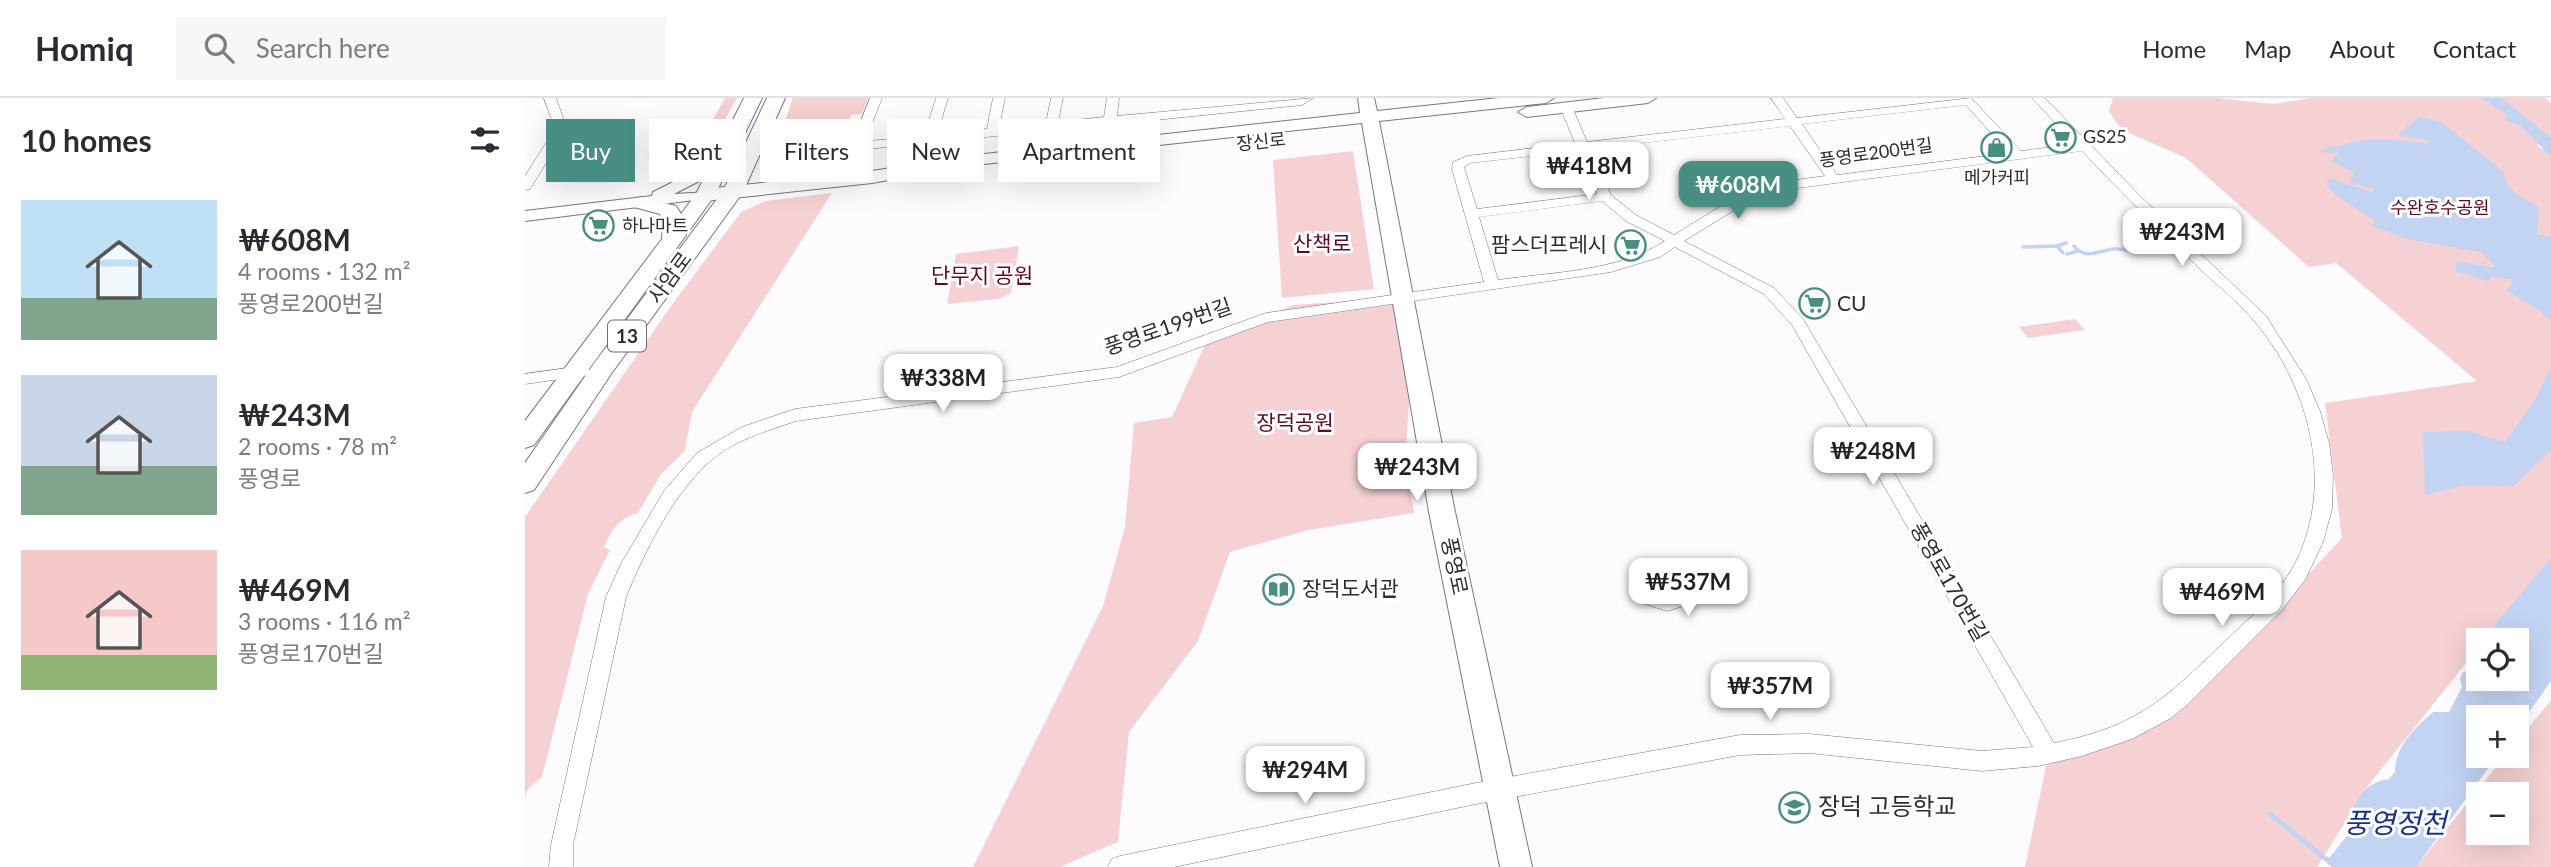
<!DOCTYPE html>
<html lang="en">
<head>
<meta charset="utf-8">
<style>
  :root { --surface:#fff; --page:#f7f7f7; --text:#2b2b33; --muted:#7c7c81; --line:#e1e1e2; --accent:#498e83 }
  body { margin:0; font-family:Lato,"Noto Sans KR",sans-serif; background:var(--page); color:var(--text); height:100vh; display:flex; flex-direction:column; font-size:26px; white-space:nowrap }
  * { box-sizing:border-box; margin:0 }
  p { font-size:23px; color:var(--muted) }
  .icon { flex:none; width:38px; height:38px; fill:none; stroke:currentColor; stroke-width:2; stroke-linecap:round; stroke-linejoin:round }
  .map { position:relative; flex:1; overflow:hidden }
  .drawer { display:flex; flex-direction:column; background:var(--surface); width:525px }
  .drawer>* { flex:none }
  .banner { position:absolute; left:21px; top:21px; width:665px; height:63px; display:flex; gap:14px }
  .controls { position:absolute; left:1941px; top:530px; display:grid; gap:14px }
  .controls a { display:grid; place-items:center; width:63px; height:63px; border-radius:0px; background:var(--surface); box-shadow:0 7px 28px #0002; font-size:35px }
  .price { position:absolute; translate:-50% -60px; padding:0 16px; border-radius:14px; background:#fff; color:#222; font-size:23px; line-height:46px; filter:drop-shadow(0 2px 4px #0008) }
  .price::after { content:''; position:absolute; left:50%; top:42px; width:21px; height:16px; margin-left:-10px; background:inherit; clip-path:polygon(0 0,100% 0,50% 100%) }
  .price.active { background:var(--accent); color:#fff }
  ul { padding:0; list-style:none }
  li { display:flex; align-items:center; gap:21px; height:175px; padding:0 21px }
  li span { display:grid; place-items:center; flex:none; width:196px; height:140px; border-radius:0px; color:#555 }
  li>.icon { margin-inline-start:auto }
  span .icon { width:84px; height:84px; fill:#fffc; stroke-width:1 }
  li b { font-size:30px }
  h2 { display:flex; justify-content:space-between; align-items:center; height:84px; padding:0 21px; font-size:30px }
  .chip { padding:0 24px; border-radius:0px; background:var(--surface); box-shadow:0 7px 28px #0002; font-size:24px; line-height:63px }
  .chip.active { background:var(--accent); color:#fff }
  header { display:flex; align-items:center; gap:42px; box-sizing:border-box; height:98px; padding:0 35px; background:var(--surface); border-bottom:2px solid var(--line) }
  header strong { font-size:33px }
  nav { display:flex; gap:38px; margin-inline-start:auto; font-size:24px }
  .search { width:490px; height:63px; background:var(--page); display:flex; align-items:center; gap:18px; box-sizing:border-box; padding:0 24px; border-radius:0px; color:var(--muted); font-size:26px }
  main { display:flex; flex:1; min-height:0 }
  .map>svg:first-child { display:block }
  .green { fill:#f5d1d3; fill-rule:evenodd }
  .water { fill:#c3d3f2 }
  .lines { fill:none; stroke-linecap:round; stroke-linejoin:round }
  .stream-far1 { stroke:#c3d3f2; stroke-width:3.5 }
  .stream { stroke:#c3d3f2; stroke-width:5 }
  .minor-casing { stroke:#7f7282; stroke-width:1 }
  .tertiary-casing { stroke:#7f7282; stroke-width:2 }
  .secondary-casing { stroke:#7f7282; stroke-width:2 }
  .primary-casing { stroke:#7f7282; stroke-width:2 }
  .minor { fill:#fff; fill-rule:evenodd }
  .tertiary { fill:#fff; fill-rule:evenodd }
  .secondary { fill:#fff; fill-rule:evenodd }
  .primary { fill:#fff; fill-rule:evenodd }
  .labels { text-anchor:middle; stroke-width:6; stroke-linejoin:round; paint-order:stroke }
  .far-poi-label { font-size:18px; fill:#302b32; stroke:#fff; text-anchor:start }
  .far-street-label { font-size:18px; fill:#302b32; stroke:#fff }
  .far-park-label { font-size:18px; fill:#610920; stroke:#fff }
  .shield { fill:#fff; stroke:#6e6b70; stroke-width:2 }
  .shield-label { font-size:19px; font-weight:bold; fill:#302b32 }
  .park-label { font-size:21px; fill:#610920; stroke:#fff }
  .poi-label { font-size:21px; fill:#302b32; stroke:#fff; text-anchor:start }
  .street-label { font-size:21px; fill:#302b32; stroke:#fff }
  .near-poi-label { font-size:24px; fill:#302b32; stroke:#fff; text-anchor:start }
  .near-water-label { font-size:28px; font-style:italic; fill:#14348a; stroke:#fff }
</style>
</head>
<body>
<header>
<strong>Homiq</strong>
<div class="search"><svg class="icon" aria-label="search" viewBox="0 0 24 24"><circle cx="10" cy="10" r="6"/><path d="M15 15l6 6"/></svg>Search here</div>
<nav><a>Home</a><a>Map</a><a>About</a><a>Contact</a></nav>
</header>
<main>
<section class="drawer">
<h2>10 homes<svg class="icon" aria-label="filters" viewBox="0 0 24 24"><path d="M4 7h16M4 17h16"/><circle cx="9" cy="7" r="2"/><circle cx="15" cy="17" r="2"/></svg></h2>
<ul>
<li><span style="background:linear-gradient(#bfe0f5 70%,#7fa58c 0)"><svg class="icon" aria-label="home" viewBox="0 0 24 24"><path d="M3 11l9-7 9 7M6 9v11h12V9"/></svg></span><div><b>₩608M</b><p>4 rooms · 132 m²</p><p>풍영로200번길</p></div></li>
<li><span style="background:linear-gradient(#c9d6e8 65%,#7fa58c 0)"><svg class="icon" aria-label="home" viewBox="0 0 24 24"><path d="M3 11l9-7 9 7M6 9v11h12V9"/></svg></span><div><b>₩243M</b><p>2 rooms · 78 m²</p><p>풍영로</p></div></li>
<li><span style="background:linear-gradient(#f6c9c9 75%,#8fb573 0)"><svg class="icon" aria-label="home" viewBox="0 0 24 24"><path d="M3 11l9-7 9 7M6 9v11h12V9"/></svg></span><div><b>₩469M</b><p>3 rooms · 116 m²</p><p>풍영로170번길</p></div></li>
</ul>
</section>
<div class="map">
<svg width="2026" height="769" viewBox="0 0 2026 769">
  <rect width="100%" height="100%" fill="#fdfbfe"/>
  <g class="green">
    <polygon points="200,0 212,0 175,66 156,80"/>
    <path d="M268,0H343L337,16L326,17L324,22H335L320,57C296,52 277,69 251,61L249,56Z"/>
    <polygon points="1588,0 1693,0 1748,6 1787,0 2020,0 2026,5 2026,39 2022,36 2012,47 2026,58 2026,467 1997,495 1959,542 1953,542 1953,550 1843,688 1792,769 1500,769 1521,668 1655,613 1817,440 1800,305 1952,283 1811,165 1784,169 1661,60 1604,35 1592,26 1584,13"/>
    <polygon points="828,53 849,191 757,200 748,62"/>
    <path d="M307,95L167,314L160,353L136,376L113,415C93,421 87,431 79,449L85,452L63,496L17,679L3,691L0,699V419L146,208L216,114L241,103Z"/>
    <polygon points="494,148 486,195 474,201 422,206 431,156"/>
    <polygon points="876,200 886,278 880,364 889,415 784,432 705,454 673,543 604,634 593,744 535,769 448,769 578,508 600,429 609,325 647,319 680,247 768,207"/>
    <polygon points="1550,221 1560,232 1503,240 1494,229"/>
    <path d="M2026,602V769H1891L1980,658H1992V644ZM1953,696H1992V735H1953Z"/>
  </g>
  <g class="water">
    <path d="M1957,0H1976L2026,39V58C2015,50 2005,35 1996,29C1992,25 1985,25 1980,22L1982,17Z"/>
    <path d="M1895,19L1916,24L1979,74C1979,92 2000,101 2014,109L2012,136L2026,139V223L2014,212L1981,192L1988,187L1986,182L1969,178L1962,183L1931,173V163L1972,170L1956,154L1881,141L1846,127L1850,124C1835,111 1815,103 1802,88L1803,80L1847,94L1848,91L1825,84L1829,74L1806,63L1815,55L1793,54L1805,48L1810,50C1840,37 1872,41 1903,46V43L1872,37Z"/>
    <polygon points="2026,269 2026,352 1989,388 1941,387 1900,397 1898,334 1944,333 1980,344 2011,300"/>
    <path d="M2026,460V583L1992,631V620H1953V658H1972L1891,769H1807L1801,764L1824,735L1820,725C1831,704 1838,684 1864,681L1870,674C1870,648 1890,630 1908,614H1924L1937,589L1935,582L1937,575L1945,571L1950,559L1953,558V581H1992V542H1965L1971,525Z"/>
  </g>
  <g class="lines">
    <g class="stream-far1">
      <polyline points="1532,148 1538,155"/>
      <path d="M1549,148C1560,162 1574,153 1588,151C1593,150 1601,152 1606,153"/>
      <polyline points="1498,149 1532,148 1541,145"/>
      <polyline points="1542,156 1553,153"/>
    </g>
    <polyline class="stream" points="1745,716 1811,769"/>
    <defs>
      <g id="minor">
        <polygon points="19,0 31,0 42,31 5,91 0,92 0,78 30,31"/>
        <polygon points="345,0 357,0 340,43 343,43 399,38 411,0 423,0 412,36 462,31 468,0 480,0 474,30 521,25 526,0 538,0 533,24 579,19 582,0 594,0 592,18 788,0 777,7 591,26 588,48 582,52 576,48 578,27 343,51 329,49 327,46"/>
        <path d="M1246,0H1258L1272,20L1446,0L1496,53L1550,46L1507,0H1520L1616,99L1741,218L1781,281L1795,313L1804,345L1808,378L1807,411L1798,444L1780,482L1756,513L1663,606L1646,620L1607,641L1557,658L1513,668L1457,673L1284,655L1215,657L946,707L649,769H583L587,761L595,758L946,686L1215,637L1284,636L1457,653L1508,649L1267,227L1239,196L1150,149L1135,159L1086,174L743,224L594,279L271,323C242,333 206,343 183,365C146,399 120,453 101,499L48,747V769H24L26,747L81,499L96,466L139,393L172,355L217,329L270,311L592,269L741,215L959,184L927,71L928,64L942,58L1050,45L1035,9L1041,5L1047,9L1062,44L1260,21ZM1441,7L1484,55L1312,77L1277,26ZM1265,28L1300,78L1264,83L1214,97L1149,137L1111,117L1086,97L1066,51ZM1054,53L1072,96L952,111L939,69L945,65ZM1557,53C1594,92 1631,129 1669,165C1689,185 1713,203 1730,224C1787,291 1811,393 1767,471C1753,495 1730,515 1710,534C1647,593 1620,628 1529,645L1278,221L1249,190L1159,143L1224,103L1265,91ZM1077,103L1101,123L1140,143C1093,174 1027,174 973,182L954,119Z"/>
        <polygon points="58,268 66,273 64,277 0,286 0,276"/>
        <path d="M1161,474L1168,477L1171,488L1165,506L1142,513L1120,506L1117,500L1120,494C1131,491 1139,500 1150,495L1154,477Z"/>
      </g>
      <polygon id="tertiary" points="203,48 211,53 186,77 149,96 186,94 188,97 186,100 0,123 0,113 127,98 128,94 174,71 198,50"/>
      <g id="secondary">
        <polygon points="833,0 849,0 852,13 974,0 1029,0 1021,5 854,23 930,414 1007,769 975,769 904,414 837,25 441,68 347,85 180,103 171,97 180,91 347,73 441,58 835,15"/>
        <polygon points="1079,0 1131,0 1123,5 1002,19 993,14 1002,9"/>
      </g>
      <g id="primary">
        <polygon points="219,0 237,0 190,97 9,347 0,350 0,323 137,141 138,123 135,116 109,109 106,105 109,101 116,99 151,108 156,116 171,96"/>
        <polygon points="242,0 260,0 218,94 86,276 9,392 0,395 0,365 70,264 198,93"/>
      </g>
    </defs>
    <use href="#minor" class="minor-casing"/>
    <use href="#tertiary" class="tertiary-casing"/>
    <use href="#secondary" class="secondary-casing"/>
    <use href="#primary" class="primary-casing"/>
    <use href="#minor" class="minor"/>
    <use href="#tertiary" class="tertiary"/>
    <use href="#secondary" class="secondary"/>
    <use href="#primary" class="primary"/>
  </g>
  <defs>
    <symbol id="supermarket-ring" viewBox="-11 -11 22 22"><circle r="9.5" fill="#fff" stroke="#498e83" stroke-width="1.5"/><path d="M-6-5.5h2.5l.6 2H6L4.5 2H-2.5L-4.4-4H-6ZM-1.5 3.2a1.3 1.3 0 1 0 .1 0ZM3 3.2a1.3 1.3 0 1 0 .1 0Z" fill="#498e83"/></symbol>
    <symbol id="shop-ring" viewBox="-11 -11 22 22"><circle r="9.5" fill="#fff" stroke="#498e83" stroke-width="1.5"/><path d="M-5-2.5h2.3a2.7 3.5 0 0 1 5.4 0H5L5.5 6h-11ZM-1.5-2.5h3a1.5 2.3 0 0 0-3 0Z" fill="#498e83"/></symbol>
    <symbol id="library-ring" viewBox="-11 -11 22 22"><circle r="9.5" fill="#fff" stroke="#498e83" stroke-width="1.5"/><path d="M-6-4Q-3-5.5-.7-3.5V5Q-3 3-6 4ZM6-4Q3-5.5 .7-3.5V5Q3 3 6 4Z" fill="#498e83"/></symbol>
    <symbol id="school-ring" viewBox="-11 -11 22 22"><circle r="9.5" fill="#fff" stroke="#498e83" stroke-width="1.5"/><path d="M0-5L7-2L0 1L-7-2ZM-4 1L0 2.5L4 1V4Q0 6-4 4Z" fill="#498e83"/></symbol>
  </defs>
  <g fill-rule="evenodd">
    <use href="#supermarket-ring" x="1518" y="22" width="35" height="35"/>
    <use href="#shop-ring" x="1454" y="32" width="35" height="35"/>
    <use href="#supermarket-ring" x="56" y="110" width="35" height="35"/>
    <use href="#supermarket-ring" x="1088" y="130" width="35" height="35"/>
    <use href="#supermarket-ring" x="1272" y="188" width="35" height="35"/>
    <use href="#library-ring" x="736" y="474" width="35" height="35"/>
    <use href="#school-ring" x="1252" y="692" width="35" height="35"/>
  </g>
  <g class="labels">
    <g class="far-poi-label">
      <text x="1558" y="45">GS25</text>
      <text x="1472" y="86" text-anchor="middle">메가커피</text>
      <text x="97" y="134">하나마트</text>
    </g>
    <g class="far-street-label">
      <text transform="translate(736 44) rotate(-6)" y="6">장신로</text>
      <text transform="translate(1351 55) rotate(-8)" y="6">풍영로200번길</text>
    </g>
    <g class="far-park-label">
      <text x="1915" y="116">수완호수공원</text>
    </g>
    <rect class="shield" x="83" y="222.5" width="38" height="31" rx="5"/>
    <g class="shield-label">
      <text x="102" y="245">13</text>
    </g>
    <g class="park-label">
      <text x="797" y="153">산책로</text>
      <text x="457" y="185">단무지 공원</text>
      <text x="770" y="332">장덕공원</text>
    </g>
    <g class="poi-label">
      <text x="1082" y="154" text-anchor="end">팜스더프레시</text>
      <text x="1312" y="213">CU</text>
      <text x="777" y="498">장덕도서관</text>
    </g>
    <g class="street-label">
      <text transform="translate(145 180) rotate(-54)" y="7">사암로</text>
      <text transform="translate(643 229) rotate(-19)" y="7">풍영로199번길</text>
      <text transform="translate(929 468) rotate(78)" y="7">풍영로</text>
      <text transform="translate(1424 484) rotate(60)" y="7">풍영로170번길</text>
    </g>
    <g class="near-poi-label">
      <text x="1293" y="717">장덕 고등학교</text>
    </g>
    <g class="near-water-label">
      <text x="1870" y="735">풍영정천</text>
    </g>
  </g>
</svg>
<div class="controls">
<a><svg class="icon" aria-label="locate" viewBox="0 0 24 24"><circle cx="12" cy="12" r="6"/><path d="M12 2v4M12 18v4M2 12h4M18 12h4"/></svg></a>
<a>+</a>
<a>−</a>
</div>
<b class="price" style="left:1064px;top:104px">₩418M</b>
<b class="price active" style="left:1213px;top:123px">₩608M</b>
<b class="price" style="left:1657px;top:170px">₩243M</b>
<b class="price" style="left:418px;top:316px">₩338M</b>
<b class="price" style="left:1348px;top:389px">₩248M</b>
<b class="price" style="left:892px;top:405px">₩243M</b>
<b class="price" style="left:1163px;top:520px">₩537M</b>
<b class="price" style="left:1697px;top:530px">₩469M</b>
<b class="price" style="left:1245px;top:624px">₩357M</b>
<b class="price" style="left:780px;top:708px">₩294M</b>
<div class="banner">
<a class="chip active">Buy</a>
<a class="chip">Rent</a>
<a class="chip">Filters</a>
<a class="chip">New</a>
<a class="chip">Apartment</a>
</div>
</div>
</main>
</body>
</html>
